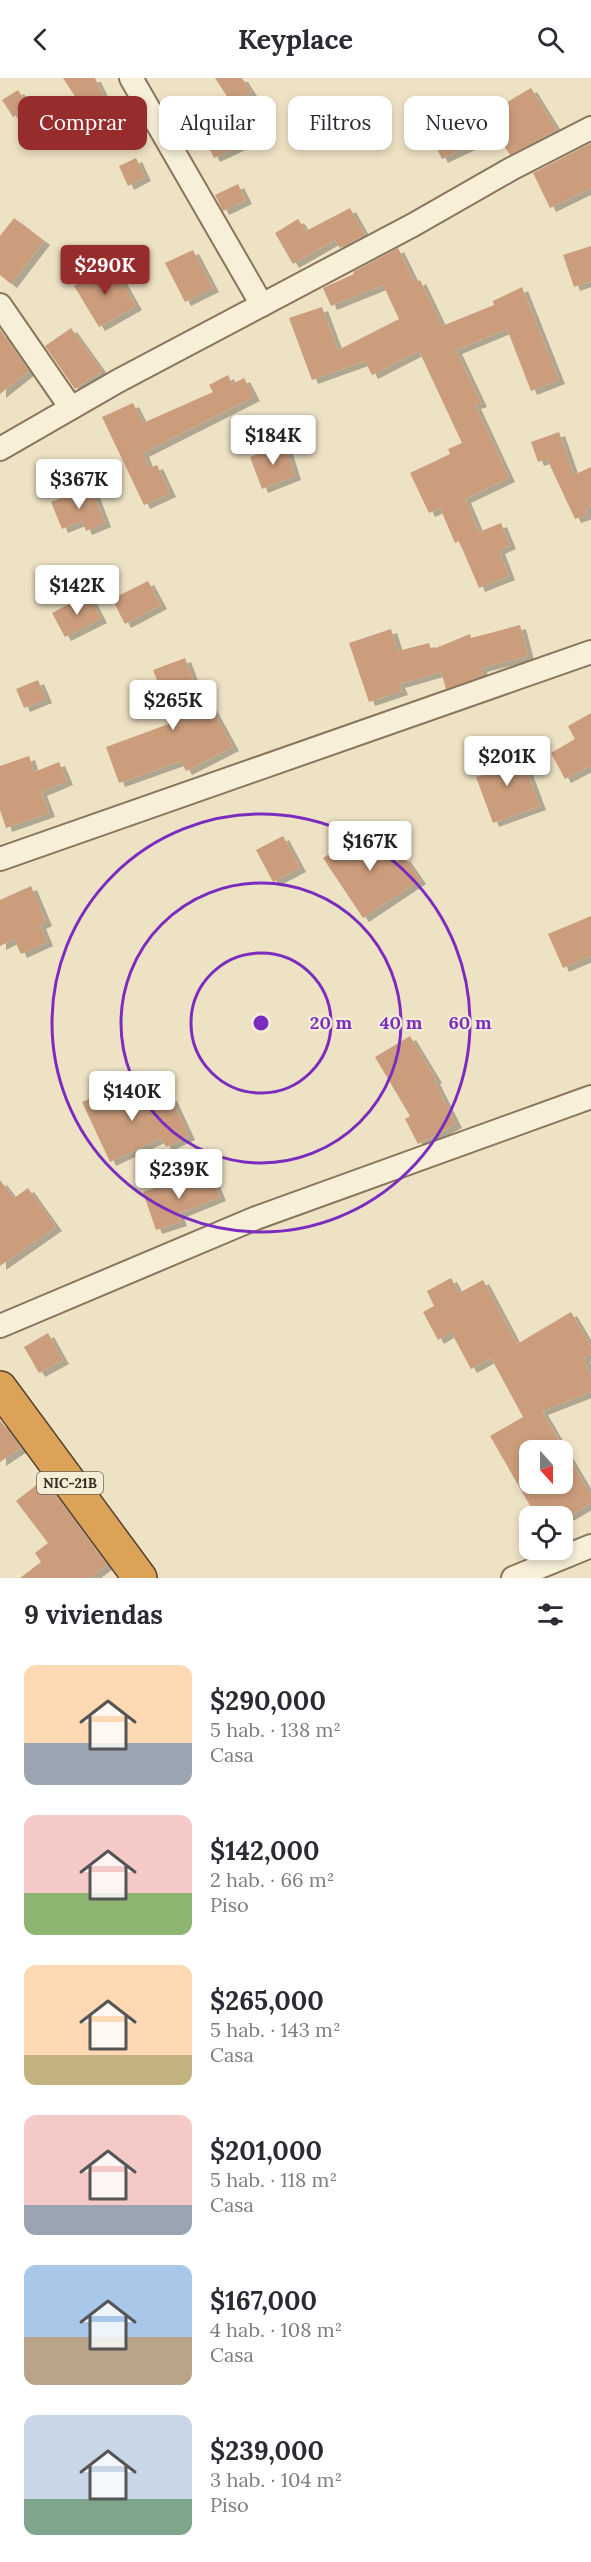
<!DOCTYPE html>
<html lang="es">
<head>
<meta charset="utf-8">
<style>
  :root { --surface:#fff; --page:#f7f7f7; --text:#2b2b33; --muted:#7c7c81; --accent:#972c2d }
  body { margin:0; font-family:Lora,serif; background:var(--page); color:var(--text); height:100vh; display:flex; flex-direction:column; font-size:22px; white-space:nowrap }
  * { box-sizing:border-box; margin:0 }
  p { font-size:20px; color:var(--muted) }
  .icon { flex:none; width:33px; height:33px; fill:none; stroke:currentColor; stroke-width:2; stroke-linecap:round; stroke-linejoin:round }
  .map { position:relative; height:1500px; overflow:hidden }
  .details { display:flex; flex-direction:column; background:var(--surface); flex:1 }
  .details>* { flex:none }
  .hud { position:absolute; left:18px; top:18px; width:555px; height:54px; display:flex; gap:12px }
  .needle { width:39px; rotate:159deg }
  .fabs { position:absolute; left:519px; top:1362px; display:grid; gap:12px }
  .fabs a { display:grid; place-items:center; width:54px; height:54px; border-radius:12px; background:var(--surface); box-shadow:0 3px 9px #0003; font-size:30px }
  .price { position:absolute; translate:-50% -51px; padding:0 14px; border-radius:6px; background:#fff; color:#222; font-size:20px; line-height:39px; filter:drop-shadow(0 2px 3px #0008) }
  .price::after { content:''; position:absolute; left:50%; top:36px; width:18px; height:14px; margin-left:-9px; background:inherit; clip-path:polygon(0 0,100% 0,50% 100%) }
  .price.current { background:var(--accent); color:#fff }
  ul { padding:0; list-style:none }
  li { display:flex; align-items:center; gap:18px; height:150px; padding:0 24px }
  li span { display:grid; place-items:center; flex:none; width:168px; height:120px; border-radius:12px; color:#555 }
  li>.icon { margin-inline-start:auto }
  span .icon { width:72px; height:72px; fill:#fffc; stroke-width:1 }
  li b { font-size:26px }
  h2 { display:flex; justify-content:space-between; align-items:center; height:72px; padding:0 24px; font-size:26px }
  .chip { padding:0 21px; border-radius:12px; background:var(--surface); box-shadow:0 3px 9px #0003; font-size:21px; line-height:54px }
  .chip.current { background:var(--accent); color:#fff }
  header { display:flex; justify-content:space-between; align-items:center; height:78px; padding:0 24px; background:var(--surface); font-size:27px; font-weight:700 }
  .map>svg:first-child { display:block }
  .building { fill:#cb9d7c; fill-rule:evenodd; filter:url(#shadow) }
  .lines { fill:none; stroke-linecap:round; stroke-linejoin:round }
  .street-casing { stroke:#89745c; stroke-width:26 }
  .highway-casing { stroke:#574230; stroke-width:36 }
  .street { stroke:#f8efd9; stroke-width:22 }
  .highway { stroke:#dba258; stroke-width:33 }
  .ring { fill:none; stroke:#7b2cbf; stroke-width:3 }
  .labels { text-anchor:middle; stroke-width:4.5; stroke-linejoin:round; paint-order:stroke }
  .shield { fill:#f5ecd5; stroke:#716656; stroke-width:1.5 }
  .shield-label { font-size:14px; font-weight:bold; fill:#392c1f }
  .centre { fill:#7b2cbf; stroke:#f5ecd5; stroke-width:3 }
  .ring-label { font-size:18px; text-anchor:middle; font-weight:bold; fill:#7b2cbf; stroke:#f5ecd5; stroke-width:4.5; stroke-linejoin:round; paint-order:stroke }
</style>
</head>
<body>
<header><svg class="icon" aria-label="back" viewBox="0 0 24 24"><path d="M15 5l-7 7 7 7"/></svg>Keyplace<svg class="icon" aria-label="search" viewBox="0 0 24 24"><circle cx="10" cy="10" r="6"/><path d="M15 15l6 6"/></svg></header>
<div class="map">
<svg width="591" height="1500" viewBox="0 0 591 1500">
  <defs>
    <filter id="shadow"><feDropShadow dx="6" dy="4" stdDeviation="0" flood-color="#0004"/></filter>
  </defs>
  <rect width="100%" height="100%" fill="#eee2c5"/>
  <g class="building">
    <polygon points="63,0 95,0 115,43 89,55 77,31 82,29"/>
    <polygon points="215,0 242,0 251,14 232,26"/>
    <polygon points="531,10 557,52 510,77 496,55 442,81 421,39 455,23 459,31 469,26 477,42"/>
    <polygon points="18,12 29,29 13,39 2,22"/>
    <polygon points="233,43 244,66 214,80 203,57"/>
    <polygon points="591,65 591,110 550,130 533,95"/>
    <polygon points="136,80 145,99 128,108 119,88"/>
    <polygon points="238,106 246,122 223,133 215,117"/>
    <polygon points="350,130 365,157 340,170 335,162 293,186 275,155 298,141 306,153"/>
    <polygon points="14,140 44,163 11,206 0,197 0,158"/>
    <polygon points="591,168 591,203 574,209 563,177"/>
    <polygon points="398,170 415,205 420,202 442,248 494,227 493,223 522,209 559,302 531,313 507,251 456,272 481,325 475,327 509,400 465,421 479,454 501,445 510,467 499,472 509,498 479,510 459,463 455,465 440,430 429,435 410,395 450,376 448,371 462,365 419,273 372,297 365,283 312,302 289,240 322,229 338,272 399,241 383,207 331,228 323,210 354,196 353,194"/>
    <polygon points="193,172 213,210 185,224 165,185"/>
    <polygon points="112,186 136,228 99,249 74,208"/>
    <polygon points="71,250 102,293 75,311 45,268"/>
    <polygon points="0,251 29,293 0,316"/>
    <polygon points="228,297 232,306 244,300 254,319 143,375 149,390 157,387 170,415 144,427 102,339 133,325 143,345 213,314 209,307"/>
    <polygon points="559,354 574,397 591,389 591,428 586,431 587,437 575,441 547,381 538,384 531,364"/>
    <polygon points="285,366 295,398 262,411 250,379"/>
    <polygon points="91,408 105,445 86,453 82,443 62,451 51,424"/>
    <polygon points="148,503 161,527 125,546 112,521"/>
    <polygon points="88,516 101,541 65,559 52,535"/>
    <polygon points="520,547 528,578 481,590 483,598 446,611 441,594 399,606 402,613 369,624 349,565 391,551 398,573 429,565 431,572 470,556 471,560"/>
    <polygon points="185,580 203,628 209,625 233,669 186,693 181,683 119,705 106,669 174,644 153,592"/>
    <polygon points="38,602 46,621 24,630 16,611"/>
    <polygon points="591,635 591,691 590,688 565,701 551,675 575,661 568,648"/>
    <polygon points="519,671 540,728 493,745 476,699 487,696 483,685"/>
    <polygon points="29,678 34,694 59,684 67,703 41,714 49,735 6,750 0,732 0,688"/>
    <polygon points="370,748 395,785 404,779 420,802 363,840 323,780"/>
    <polygon points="283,758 300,790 273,804 256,772"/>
    <polygon points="31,808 46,844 40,847 47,864 21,876 14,861 0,868 0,822"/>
    <polygon points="591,838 591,878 563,890 548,856"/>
    <polygon points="410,958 436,1001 434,1002 456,1046 418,1066 405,1041 410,1038 375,979"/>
    <polygon points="125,1005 139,1034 171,1019 189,1058 166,1069 161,1060 110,1084 82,1024"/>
    <polygon points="210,1094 220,1119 178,1136 181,1144 156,1152 143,1114 168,1106 170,1111"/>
    <polygon points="0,1102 14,1120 28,1110 56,1149 0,1188"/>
    <path d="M451,1200L459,1215L483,1202L517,1266L571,1234L591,1268V1276L584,1280L591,1299V1314L542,1333L591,1417V1425L569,1438H536L490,1358L523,1339L491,1280L471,1291L451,1254L438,1262L423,1234L434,1228L427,1213ZM530,1372H562V1406H530Z"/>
    <polygon points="48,1255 63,1282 39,1295 24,1269"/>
    <polygon points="0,1342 21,1370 0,1384"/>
    <polygon points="44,1401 107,1487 90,1500 20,1500 41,1484 35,1475 48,1465 16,1423"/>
  </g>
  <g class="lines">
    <defs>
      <g id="street">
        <polyline points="131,0 262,227"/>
        <polyline points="0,227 71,330"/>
        <polyline points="0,371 118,303 413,147 511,91 591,50"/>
        <polyline points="0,781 591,574"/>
        <polyline points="0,1248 256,1140 591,1019"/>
        <polyline points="513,1500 591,1468"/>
      </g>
      <polyline id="highway" points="0,1310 140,1500"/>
    </defs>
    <use href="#street" class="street-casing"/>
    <use href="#highway" class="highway-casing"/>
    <use href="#street" class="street"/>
    <use href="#highway" class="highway"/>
  </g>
  <g class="ring">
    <circle cx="261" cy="945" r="70"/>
    <circle cx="261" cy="945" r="140"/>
    <circle cx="261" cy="945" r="209"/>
  </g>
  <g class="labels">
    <rect class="shield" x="37" y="1394" width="66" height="22" rx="4.5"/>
    <g class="shield-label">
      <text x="70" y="1410">NIC-21B</text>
    </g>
  </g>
  <circle cx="261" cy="945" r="9" class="centre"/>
  <g class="ring-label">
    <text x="331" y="951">20 m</text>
    <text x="401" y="951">40 m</text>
    <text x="470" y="951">60 m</text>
  </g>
</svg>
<div class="fabs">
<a><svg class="needle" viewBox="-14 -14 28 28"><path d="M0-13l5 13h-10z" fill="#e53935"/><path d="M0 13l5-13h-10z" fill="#7c7c81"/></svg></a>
<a><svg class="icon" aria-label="locate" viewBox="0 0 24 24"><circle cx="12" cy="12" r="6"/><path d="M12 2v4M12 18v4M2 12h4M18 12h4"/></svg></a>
</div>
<b class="price current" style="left:105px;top:218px">$290K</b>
<b class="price" style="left:273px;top:388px">$184K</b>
<b class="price" style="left:79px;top:432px">$367K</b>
<b class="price" style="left:77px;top:538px">$142K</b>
<b class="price" style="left:173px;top:653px">$265K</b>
<b class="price" style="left:507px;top:709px">$201K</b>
<b class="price" style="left:370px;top:794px">$167K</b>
<b class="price" style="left:132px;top:1044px">$140K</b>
<b class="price" style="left:179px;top:1122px">$239K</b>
<div class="hud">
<a class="chip current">Comprar</a>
<a class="chip">Alquilar</a>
<a class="chip">Filtros</a>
<a class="chip">Nuevo</a>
</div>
</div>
<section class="details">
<h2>9 viviendas<svg class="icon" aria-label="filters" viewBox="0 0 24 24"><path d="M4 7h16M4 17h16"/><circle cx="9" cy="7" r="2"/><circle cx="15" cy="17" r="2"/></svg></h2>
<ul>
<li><span style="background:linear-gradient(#ffd9b3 65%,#9aa5b1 0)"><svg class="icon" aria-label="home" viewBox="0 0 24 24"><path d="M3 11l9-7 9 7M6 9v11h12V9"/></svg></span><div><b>$290,000</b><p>5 hab. · 138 m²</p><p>Casa</p></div></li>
<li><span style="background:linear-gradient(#f6c9c9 65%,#8fb573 0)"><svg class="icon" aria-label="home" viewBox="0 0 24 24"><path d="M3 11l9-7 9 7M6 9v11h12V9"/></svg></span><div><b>$142,000</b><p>2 hab. · 66 m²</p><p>Piso</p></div></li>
<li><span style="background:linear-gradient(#ffd9b3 75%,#c2b280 0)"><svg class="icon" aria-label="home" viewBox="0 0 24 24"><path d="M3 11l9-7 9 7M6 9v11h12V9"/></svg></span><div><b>$265,000</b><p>5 hab. · 143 m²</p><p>Casa</p></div></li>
<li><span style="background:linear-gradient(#f6c9c9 75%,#9aa5b1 0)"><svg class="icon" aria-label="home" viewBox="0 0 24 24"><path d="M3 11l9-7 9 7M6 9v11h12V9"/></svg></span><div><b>$201,000</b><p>5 hab. · 118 m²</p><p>Casa</p></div></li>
<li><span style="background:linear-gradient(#a9c7e8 60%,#b9a48a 0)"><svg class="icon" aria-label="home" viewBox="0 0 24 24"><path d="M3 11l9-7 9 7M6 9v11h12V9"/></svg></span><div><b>$167,000</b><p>4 hab. · 108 m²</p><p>Casa</p></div></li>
<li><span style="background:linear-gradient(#c9d6e8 70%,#7fa58c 0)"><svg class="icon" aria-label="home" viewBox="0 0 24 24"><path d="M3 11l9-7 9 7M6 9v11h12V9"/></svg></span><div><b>$239,000</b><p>3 hab. · 104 m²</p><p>Piso</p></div></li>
</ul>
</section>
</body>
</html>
